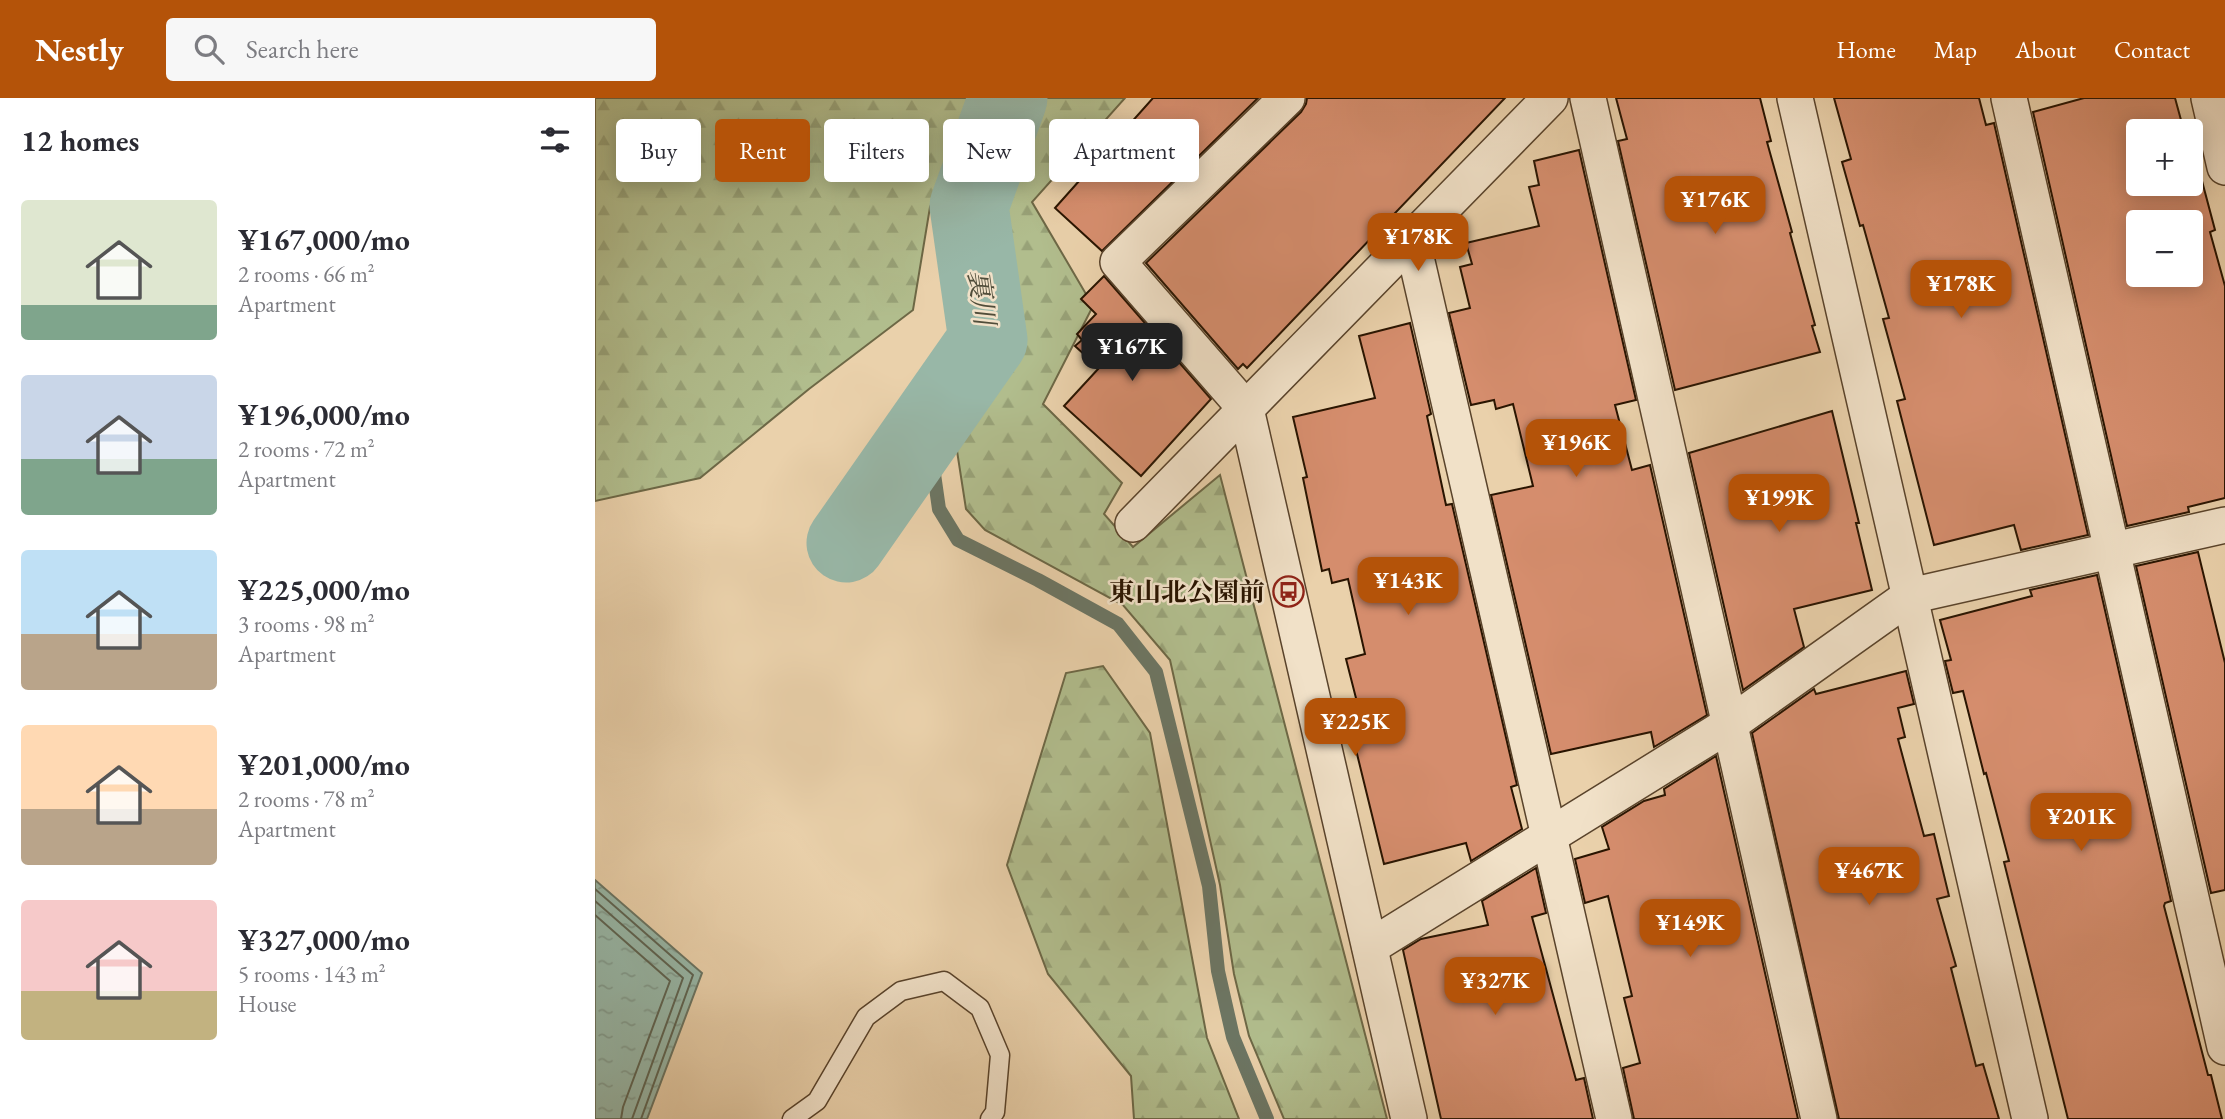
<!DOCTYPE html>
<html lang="en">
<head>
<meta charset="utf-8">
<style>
  :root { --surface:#fff; --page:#f7f7f7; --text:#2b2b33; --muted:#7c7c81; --accent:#b45309 }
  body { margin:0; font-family:"EB Garamond","Noto Serif JP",serif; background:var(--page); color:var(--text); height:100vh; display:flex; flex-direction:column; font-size:26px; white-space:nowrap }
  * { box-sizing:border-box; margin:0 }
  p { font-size:23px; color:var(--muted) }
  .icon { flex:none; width:38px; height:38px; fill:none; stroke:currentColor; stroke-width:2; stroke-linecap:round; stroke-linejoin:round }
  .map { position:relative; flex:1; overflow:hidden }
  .sheet { display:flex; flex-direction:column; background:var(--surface); width:595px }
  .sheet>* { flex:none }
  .hud { position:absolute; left:21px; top:21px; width:665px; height:63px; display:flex; gap:14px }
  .controls { position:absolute; left:1531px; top:21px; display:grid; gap:14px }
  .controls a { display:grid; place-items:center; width:77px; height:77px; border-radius:7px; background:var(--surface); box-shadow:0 4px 18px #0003; font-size:35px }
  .price { position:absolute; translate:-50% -60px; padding:0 16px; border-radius:14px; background:var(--accent); color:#fff; font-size:23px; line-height:46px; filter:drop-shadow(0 2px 4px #0008) }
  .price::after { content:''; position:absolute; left:50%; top:42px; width:21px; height:16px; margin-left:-10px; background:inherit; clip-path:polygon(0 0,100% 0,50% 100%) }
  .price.selected { background:#222; color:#fff }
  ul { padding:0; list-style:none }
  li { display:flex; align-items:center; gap:21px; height:175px; padding:0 21px }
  li span { display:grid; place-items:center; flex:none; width:196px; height:140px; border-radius:7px; color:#555 }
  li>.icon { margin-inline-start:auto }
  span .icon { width:84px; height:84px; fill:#fffc; stroke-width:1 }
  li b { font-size:30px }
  h2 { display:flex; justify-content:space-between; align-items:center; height:84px; padding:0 21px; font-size:30px }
  .pill { padding:0 24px; border-radius:7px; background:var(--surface); box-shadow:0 4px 18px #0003; font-size:24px; line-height:63px }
  .pill.selected { background:var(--accent); color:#fff }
  header { display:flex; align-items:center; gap:42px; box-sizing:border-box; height:98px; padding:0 35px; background:var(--accent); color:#fff }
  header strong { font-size:33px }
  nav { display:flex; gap:38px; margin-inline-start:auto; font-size:24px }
  .search { width:490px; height:63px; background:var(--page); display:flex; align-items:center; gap:18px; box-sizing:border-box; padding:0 24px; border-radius:7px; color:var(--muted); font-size:26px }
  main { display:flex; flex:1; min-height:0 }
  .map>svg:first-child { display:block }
  .forest { fill:url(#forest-firs); stroke:#6d6846; stroke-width:2 }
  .water { fill:url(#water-ripples); stroke:#6c7664; stroke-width:2 }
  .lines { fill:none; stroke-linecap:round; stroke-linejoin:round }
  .shore { stroke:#606654; stroke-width:2 }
  .stream { stroke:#6c7664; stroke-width:14 }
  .river { stroke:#98b7a7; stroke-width:79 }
  .building { fill:#d58d6d; stroke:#291400; stroke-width:2; fill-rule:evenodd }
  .lane-casing { stroke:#59432b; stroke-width:21 }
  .street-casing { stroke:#59432b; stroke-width:38 }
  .lane { stroke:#f1e1c8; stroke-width:18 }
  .street { stroke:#f1e1c8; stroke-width:35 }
  .labels { text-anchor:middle; stroke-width:5; stroke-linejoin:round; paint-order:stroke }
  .poi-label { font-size:26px; font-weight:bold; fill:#291400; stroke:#f1e1c8; text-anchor:end }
  .water-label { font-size:28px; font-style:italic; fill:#504d3a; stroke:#f1e1c8 }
</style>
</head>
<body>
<header>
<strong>Nestly</strong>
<div class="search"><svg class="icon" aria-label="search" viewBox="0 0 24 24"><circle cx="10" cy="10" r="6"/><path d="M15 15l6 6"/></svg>Search here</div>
<nav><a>Home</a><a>Map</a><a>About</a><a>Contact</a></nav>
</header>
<main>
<section class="sheet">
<h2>12 homes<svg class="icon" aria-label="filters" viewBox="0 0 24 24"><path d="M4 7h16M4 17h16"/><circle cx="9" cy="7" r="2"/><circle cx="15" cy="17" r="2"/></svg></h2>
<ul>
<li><span style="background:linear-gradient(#dfe7d0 75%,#7fa58c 0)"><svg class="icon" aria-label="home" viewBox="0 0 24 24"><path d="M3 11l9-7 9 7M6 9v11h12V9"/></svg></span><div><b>¥167,000/mo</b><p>2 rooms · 66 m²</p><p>Apartment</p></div></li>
<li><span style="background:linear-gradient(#c9d6e8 60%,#7fa58c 0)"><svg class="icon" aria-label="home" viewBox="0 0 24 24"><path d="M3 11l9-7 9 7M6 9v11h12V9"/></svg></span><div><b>¥196,000/mo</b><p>2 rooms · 72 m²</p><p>Apartment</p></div></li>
<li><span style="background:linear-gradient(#bfe0f5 60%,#b9a48a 0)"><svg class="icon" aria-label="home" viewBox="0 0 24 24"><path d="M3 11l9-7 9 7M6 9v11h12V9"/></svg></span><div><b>¥225,000/mo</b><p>3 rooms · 98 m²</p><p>Apartment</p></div></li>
<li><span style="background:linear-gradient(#ffd9b3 60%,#b9a48a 0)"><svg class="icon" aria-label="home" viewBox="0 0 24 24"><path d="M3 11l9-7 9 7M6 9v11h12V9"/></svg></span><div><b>¥201,000/mo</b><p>2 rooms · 78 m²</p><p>Apartment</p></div></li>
<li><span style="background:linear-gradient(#f6c9c9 65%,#c2b280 0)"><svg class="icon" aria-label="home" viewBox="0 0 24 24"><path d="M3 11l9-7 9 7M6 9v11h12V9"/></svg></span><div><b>¥327,000/mo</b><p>5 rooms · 143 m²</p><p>House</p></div></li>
</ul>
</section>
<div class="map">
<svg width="1630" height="1021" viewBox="0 0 1630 1021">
  <defs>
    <pattern id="forest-firs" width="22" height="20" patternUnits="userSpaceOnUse" patternTransform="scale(1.75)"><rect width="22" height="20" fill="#b1bd8d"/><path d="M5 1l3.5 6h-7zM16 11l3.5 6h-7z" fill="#98a278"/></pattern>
    <pattern id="water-ripples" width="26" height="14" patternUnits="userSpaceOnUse" patternTransform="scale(1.75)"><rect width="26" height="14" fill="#98b7a7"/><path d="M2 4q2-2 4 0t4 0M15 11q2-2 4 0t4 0" fill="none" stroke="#839c8e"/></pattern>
  </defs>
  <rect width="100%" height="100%" fill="#ead1ab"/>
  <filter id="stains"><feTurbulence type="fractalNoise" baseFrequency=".00286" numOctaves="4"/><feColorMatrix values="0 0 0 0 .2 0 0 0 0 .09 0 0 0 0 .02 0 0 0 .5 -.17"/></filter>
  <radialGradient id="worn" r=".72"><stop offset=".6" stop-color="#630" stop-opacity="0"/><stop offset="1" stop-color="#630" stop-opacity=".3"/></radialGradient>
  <g class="forest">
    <polygon points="0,0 381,0 335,109 318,212 214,291 105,380 0,403"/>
    <polygon points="436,0 530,0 437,104 498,208 448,306 527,385 509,416 538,449 625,377 792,1021 689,1021 654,938 639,876 625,787 575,562 528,507 390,432 371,411 358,327 416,248 400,108"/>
    <polygon points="508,568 555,635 612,940 644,1021 539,1021 536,978 453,876 412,767 471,575"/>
  </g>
  <polygon class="water" points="0,782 107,875 52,1021 0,1021"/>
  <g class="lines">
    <g class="shore">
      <polyline points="0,791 98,877 46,1021"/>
      <polyline points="0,803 88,880 37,1021"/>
      <polyline points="0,817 75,883 28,1009 26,1021"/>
    </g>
    <polyline class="stream" points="337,323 339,376 344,411 363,442 443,482 523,526 561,574 614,788 623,873 638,939 672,1021"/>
    <polyline class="river" points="251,445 393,242 374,108 413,0"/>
  </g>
  <g class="building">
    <polygon points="558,0 663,0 507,153 460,110"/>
    <polygon points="712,0 910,0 652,270 648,266 643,271 551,165 706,14 711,6"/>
    <polygon points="1021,0 1165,0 1176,43 1172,44 1197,134 1195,135 1220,227 1217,228 1225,254 1080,292 1023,43 1032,41"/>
    <polygon points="1239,0 1384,0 1391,27 1399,25 1493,437 1426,452 1419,427 1339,447 1302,303 1310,301 1288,221 1294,220 1268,127 1265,128 1247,64 1256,61"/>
    <path d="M1489,0H1580L1589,33H1544V86H1596V61L1598,69L1603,68L1620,132L1615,134L1630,188V400L1593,409L1594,414L1532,428L1438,14ZM1544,124H1596V177H1544Z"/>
    <polygon points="984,52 1041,302 1020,307 1037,372 1055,367 1112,617 1059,649 1056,634 956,656 896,397 938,388 918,306 901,311 899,302 876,307 854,215 875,210 865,169 877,166 871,145 944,128 934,89 944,87 939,63"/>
    <polygon points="509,178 616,301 546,378 469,308 504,270 480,248 487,242 482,236 501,216 486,201"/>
    <polygon points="815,225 836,316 832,318 851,407 857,406 922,687 916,689 927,731 876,763 871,745 789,766 751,611 763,608 751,561 770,556 753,481 737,485 734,471 727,473 708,380 712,379 698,319 780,300 764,238"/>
    <polygon points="1237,313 1264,425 1261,425 1277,492 1199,511 1209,549 1148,592 1094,355"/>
    <polygon points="1603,454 1630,565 1630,792 1616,795 1541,468"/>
    <polygon points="1502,477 1576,803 1570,805 1569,808 1613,977 1616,977 1627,1021 1473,1021 1409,764 1414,763 1391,675 1389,676 1368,593 1358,595 1350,563 1356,562 1345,522 1437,498 1435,492"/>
    <polygon points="1311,573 1319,606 1303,610 1310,639 1303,641 1329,738 1339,736 1354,798 1342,801 1361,868 1356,870 1381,968 1388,966 1404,1021 1244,1021 1157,635 1219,591 1221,596"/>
    <polygon points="1121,658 1203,1021 1039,1021 1028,970 1045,965 1029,900 1037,898 1013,798 990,805 980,761 1014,751 1007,729 1049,703 1070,697 1069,691"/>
    <polygon points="941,770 951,815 937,819 981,982 989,980 998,1021 846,1021 808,852 826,841 893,827 887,803"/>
  </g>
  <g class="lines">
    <defs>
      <polyline id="lane" points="197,1021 222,1003 271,919 306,893 349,883 385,910 405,957 400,1014 395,1021"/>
      <g id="street">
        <polyline points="692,0 523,164 651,311 814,1021"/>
        <polyline points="993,0 1224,1021"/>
        <polyline points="1200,0 1435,1021"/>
        <polyline points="1414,0 1630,949"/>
        <polyline points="1614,0 1630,69"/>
        <polyline points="817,142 1019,1021"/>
        <polyline points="538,426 955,0"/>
        <polyline points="775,849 1135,626 1315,498 1630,427"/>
      </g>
    </defs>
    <use href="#lane" class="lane-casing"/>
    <use href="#street" class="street-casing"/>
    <use href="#lane" class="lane"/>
    <use href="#street" class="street"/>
  </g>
  <defs>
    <symbol id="bus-ring" viewBox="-11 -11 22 22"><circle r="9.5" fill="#f1e1c8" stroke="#8f2418" stroke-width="1.5"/><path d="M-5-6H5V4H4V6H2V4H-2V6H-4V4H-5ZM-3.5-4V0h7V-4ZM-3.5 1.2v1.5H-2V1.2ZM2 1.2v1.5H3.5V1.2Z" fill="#8f2418"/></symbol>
  </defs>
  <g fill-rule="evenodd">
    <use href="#bus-ring" x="676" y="476" width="35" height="35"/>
  </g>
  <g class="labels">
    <g class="poi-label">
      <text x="670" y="503">東山北公園前</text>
    </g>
    <g class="water-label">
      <text transform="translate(387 199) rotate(82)" y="10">裏川</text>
    </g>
  </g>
  <rect width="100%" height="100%" filter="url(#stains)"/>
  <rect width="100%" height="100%" fill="url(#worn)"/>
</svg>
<div class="controls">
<a>+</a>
<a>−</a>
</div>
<b class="price" style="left:1120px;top:138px">¥176K</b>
<b class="price" style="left:823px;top:175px">¥178K</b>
<b class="price" style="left:1366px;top:222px">¥178K</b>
<b class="price selected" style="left:537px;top:285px">¥167K</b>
<b class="price" style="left:981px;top:381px">¥196K</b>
<b class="price" style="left:1184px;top:436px">¥199K</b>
<b class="price" style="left:813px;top:519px">¥143K</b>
<b class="price" style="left:760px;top:660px">¥225K</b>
<b class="price" style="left:1486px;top:755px">¥201K</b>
<b class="price" style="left:1274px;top:809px">¥467K</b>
<b class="price" style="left:1095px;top:861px">¥149K</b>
<b class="price" style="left:900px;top:919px">¥327K</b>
<div class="hud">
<a class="pill">Buy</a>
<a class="pill selected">Rent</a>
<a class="pill">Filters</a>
<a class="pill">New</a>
<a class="pill">Apartment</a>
</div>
</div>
</main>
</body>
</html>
